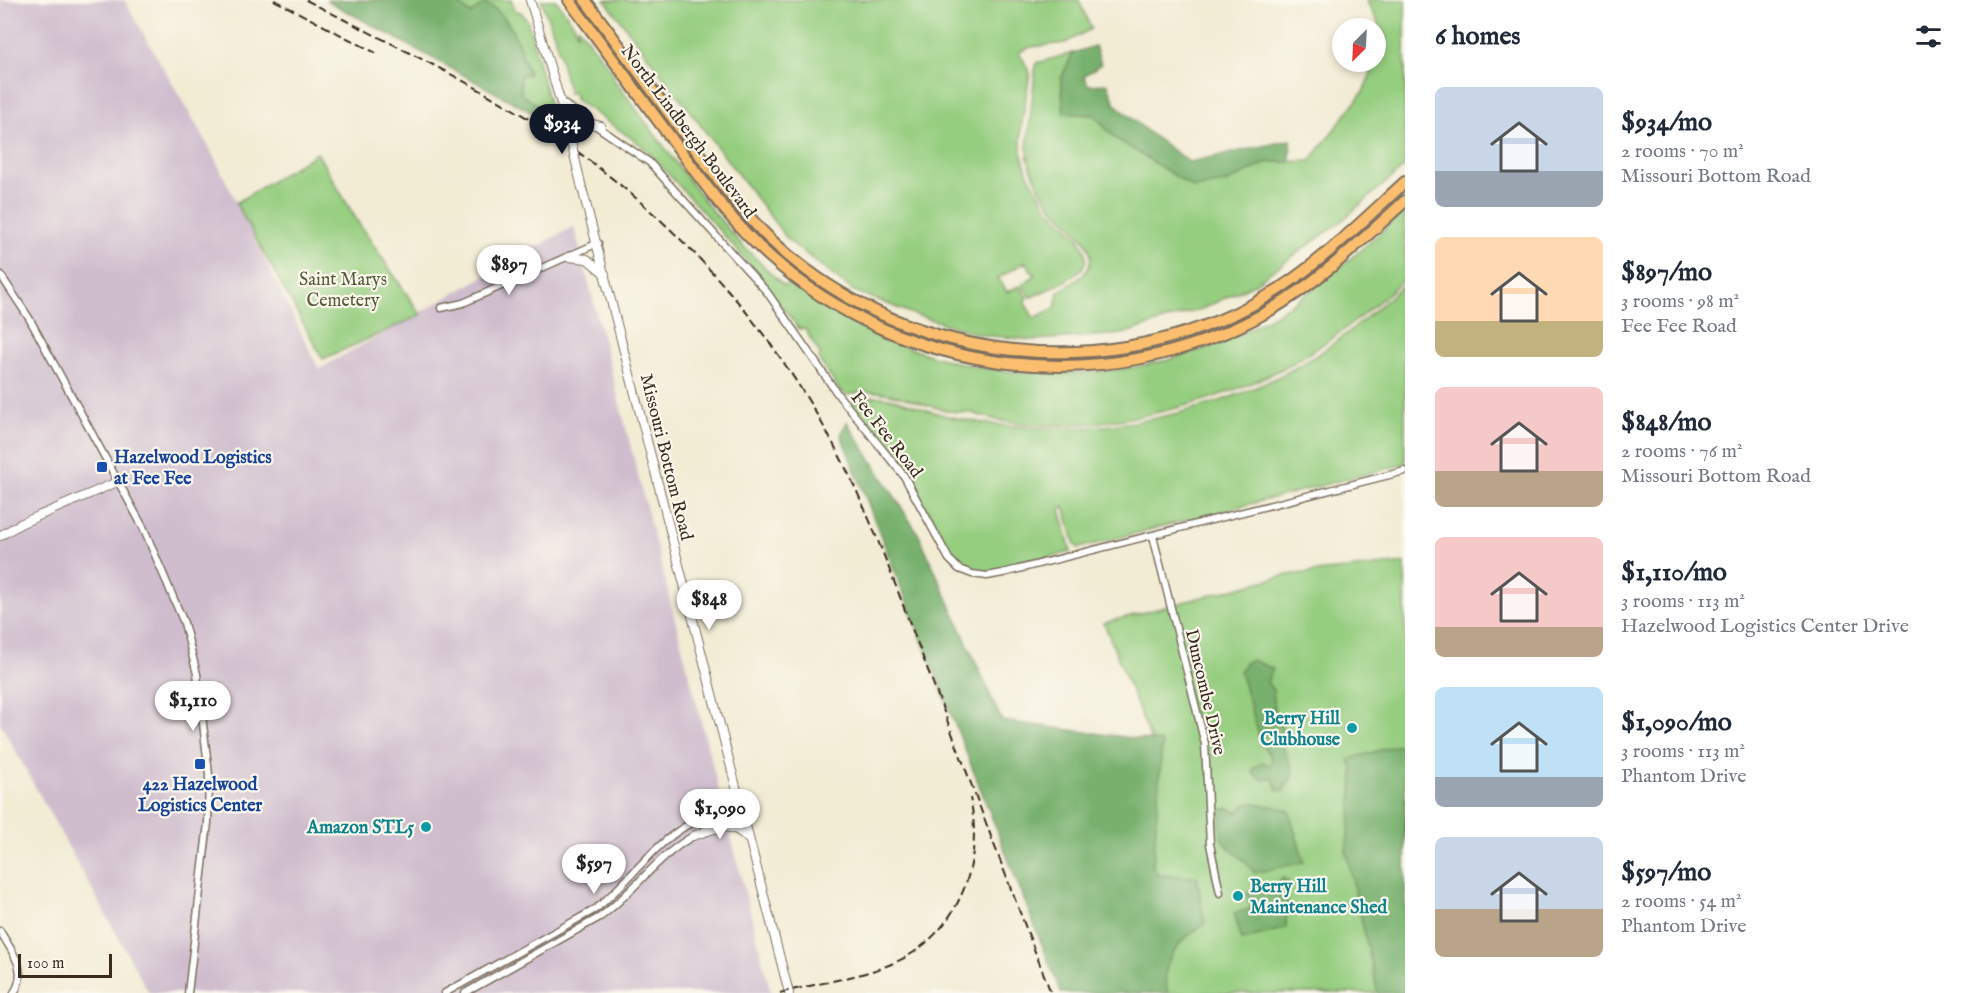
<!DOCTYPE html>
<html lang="en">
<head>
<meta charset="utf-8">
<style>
  :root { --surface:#fff; --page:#f6f6f7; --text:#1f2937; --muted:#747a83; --accent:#111827 }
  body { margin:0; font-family:"IM FELL English",serif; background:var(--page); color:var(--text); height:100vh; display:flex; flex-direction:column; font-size:22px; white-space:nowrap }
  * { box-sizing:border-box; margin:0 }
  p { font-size:20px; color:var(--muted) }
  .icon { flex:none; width:33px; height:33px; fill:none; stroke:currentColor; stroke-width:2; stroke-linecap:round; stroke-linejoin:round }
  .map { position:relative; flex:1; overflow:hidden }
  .drawer { display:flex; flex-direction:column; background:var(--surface); width:570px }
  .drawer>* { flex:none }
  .needle { width:39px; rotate:204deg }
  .fabs { position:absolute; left:1332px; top:18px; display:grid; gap:12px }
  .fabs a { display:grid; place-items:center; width:54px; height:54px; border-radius:50%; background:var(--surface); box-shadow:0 3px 9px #0003; font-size:30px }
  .scale { position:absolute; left:18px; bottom:15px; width:94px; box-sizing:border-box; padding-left:6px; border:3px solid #3b2a1e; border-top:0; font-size:16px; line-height:21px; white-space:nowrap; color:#3b2a1e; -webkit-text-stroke:4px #fbf7ec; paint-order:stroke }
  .price { position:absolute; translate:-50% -51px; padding:0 14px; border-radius:21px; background:#fff; color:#222; font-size:20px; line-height:39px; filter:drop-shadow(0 2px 3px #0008) }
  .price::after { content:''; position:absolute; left:50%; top:36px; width:18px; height:14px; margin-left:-9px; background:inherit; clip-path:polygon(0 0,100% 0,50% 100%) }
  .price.active { background:var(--accent); color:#fff }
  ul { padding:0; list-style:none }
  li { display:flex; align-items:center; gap:18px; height:150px; padding:0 30px }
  li span { display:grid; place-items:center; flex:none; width:168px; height:120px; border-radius:9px; color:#555 }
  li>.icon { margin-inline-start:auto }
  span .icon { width:72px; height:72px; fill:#fffc; stroke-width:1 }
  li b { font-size:26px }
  h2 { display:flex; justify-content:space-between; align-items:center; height:72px; padding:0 30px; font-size:26px }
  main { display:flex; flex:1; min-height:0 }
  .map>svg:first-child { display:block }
  .industrial { fill:#cfbdce }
  .green { fill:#96ce80; stroke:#687c4f; stroke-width:1.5 }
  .forest { fill:#78b16e; stroke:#5a6e46; stroke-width:1.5 }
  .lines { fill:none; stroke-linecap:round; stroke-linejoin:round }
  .minor-casing { stroke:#7b6e5e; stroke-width:9 }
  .tertiary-casing { stroke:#7b6e5e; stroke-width:10 }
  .trunk-casing { stroke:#7b6e5e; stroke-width:14 }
  .minor { stroke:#fff; stroke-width:6 }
  .tertiary { stroke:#fff; stroke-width:8 }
  .trunk { stroke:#fbbe6e; stroke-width:10 }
  .rail { stroke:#3b2a1e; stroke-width:2; stroke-dasharray:9 4.5; stroke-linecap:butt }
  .tertiary-bridge-casing { stroke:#7b6e5e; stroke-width:10; stroke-linecap:butt }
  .tertiary-bridge { stroke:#fff; stroke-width:8 }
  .transit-dot { fill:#1a4fb4; stroke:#fbf7ec; stroke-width:2 }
  .culture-dot { fill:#0f9aa8; stroke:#fbf7ec; stroke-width:2 }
  .labels { text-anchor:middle; stroke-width:4.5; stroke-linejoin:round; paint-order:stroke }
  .street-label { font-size:18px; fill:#3b2a1e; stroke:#fbf7ec }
  .park-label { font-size:18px; fill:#565b3b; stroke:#fbf7ec }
  .transit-label { font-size:18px; font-weight:bold; fill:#164399; stroke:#fbf7ec; text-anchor:start }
  .culture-label { font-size:18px; font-weight:bold; fill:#0d838f; stroke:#fbf7ec; text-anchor:end }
</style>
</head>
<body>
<main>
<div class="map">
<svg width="1405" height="993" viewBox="0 0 1405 993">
  <rect width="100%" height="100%" fill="#fbf7ec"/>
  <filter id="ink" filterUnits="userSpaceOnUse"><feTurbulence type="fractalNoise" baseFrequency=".0167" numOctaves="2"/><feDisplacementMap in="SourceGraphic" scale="12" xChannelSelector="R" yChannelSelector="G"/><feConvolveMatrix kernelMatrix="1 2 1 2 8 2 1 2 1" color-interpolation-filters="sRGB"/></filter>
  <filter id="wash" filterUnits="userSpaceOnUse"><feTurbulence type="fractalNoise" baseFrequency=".008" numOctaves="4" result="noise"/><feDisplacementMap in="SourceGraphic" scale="24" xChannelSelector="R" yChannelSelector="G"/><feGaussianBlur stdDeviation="1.35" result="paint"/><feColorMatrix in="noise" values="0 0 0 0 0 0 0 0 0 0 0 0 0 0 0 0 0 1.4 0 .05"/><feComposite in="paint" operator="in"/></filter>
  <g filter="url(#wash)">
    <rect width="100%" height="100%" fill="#f2ecd5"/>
    <polygon class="industrial" points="0,0 124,0 208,145 319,369 574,226 771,993 149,993 0,723"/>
    <g class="green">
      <path d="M455,0H511L516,11L521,12L528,22L550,107L543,109L521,94L520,76L528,74C519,47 513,16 485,3L470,14Z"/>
      <path d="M541,0H556L575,26L577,35L578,27L615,75L612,77L706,203L743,246L784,286L788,282C816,301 843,319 873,333C992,390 1143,387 1259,324C1314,294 1359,252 1405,210V278C1370,311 1331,342 1289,365C1212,407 1089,436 1002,421C991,419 981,415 971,413C962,412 952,412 944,410C909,401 883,385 847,395L840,391L819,360L820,354L805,329H799L747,261L652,156L641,145L575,99L574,92L569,93L555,37Z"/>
      <path d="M605,0H1079L1091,29L1065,43L1030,47L1019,52L1030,73L1021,129V151L1027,172L1048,209L1078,237L1085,250L1086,260L1082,269L1064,282L1031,297L1022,285L1035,275L1025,262L998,278L1007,292L1019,286L1028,298L1024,302L1034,318L1055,308L1058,292C1067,286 1082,279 1087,270C1103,245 1064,222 1051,206C1040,192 1033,174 1027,156L1029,159L1027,147L1036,63L1073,53L1061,79L1064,113L1094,115L1115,138L1225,183L1268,162L1310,161L1363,92L1386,37L1366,0H1405V166L1338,224L1254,284L1204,308L1122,334L1033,340L981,335L913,314L852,290L788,240Z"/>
      <polygon points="317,153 359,224 421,315 323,359 236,203"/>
      <path d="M1405,283V464L1079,548L1075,545L1064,506L1060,509L1071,552L991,572L978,571L959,563L950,552L912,480L852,406L856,399C886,390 916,408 944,415C957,419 971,421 984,423C1094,440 1223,415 1317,355C1349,334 1377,309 1405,283Z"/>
      <polygon points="1405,563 1405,993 1145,993 1141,856 1153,745 1104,623 1286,575"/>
    </g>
    <g class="forest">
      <path d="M326,0H455L470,14L485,3C513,16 519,47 529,74L520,76L521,94L543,109L540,117Z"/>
      <polygon points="1095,46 1101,64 1084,76 1088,85 1108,84 1115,104 1148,132 1189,162 1291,140 1290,162 1268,162 1225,183 1194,188 1115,138 1094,115 1064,113 1061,79 1073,53"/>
      <path d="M847,422L919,535L1002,721L1162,742L1153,866L1158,875L1197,877L1205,924C1179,939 1158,962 1168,993H1061L841,435Z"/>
      <polygon points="1252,660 1273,669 1267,682 1273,690 1275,715 1281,725 1283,747 1292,769 1292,777 1283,791 1277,790 1273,778 1263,780 1253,773 1253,769 1262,762 1270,765 1272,763 1270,754 1262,745 1240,671 1246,662"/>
      <polygon points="1399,745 1405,756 1405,993 1378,993 1346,851 1351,815 1353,769 1349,759"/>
      <path d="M1253,803C1264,805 1279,806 1289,811L1304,862L1254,873C1247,858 1225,849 1222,839C1219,831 1221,819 1220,810L1228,808L1237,813L1246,804Z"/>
      <polygon points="1283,878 1288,881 1286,928 1242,940 1234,913 1251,909 1247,893 1260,890 1267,894"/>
    </g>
  </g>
  <g filter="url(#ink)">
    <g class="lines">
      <defs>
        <g id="minor">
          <polyline points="561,102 649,162 767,292 839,396 904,476 949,559 959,569 972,574 987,576 1003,573 1405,471"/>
          <polyline points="0,274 29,318 144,529 184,623 197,674 209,774 208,823 188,993"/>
          <polyline points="441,308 463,303 598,243"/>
          <polyline points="1153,536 1205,744 1210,844 1220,893"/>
          <polyline points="704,830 734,813"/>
          <path d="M0,931C12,952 29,970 14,993"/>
          <path d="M445,993L594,910C631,882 659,833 705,817C717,814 730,812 742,809"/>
          <path d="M465,993L600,917C634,892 658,855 695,835"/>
        </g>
        <g id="tertiary">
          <polyline points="530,0 566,120"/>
          <polyline points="571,141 578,124 581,122 601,126"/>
          <polyline points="581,184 789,993"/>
          <polyline points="568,257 587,259 605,274"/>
          <polyline points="0,536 20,524 117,482"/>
          <path d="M693,836C715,829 730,819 748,839"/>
        </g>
        <g id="trunk">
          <path d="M569,0C604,47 639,95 674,142C703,182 731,222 768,255C903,377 1108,402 1267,312C1319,282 1361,241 1405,201"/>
          <path d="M585,0C619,45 652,90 686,136C712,171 738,208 770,239C897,360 1094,387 1250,306C1309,275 1356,227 1405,182"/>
        </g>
      </defs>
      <use href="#minor" class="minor-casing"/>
      <use href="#tertiary" class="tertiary-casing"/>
      <use href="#trunk" class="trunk-casing"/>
      <use href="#minor" class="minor"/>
      <use href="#tertiary" class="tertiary"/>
      <use href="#trunk" class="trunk"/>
      <g class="rail">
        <polyline points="274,0 376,53"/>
        <path d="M306,0C407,53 515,100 604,172C700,247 779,341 836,449C875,523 902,605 933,683C972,786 1011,890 1051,993"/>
        <path d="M780,993C820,982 876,976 911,954C964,920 983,856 970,798"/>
      </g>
      <defs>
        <polyline id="tertiary-bridge" points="566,120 581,184"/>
      </defs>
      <use href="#tertiary-bridge" class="tertiary-bridge-casing"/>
      <use href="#tertiary-bridge" class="tertiary-bridge"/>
    </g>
  </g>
  <g class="transit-dot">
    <rect x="96" y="461" width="12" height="12" rx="3"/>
    <rect x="194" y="758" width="12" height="12" rx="3"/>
  </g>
  <g class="culture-dot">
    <circle cx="1352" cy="728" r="6"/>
    <circle cx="426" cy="827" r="6"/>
    <circle cx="1238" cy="896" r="6"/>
  </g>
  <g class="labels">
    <g class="street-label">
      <text transform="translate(689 131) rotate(53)" y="6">North Lindbergh Boulevard</text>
      <text transform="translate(887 434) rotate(52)" y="6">Fee Fee Road</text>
      <text transform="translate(667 457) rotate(76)" y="6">Missouri Bottom Road</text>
      <text transform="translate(1206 692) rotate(77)" y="6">Duncombe Drive</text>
    </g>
    <g class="park-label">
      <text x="343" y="285">Saint Marys<tspan x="343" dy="21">Cemetery</tspan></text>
    </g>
    <g class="transit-label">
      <text x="114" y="463">Hazelwood Logistics<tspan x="114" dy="21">at Fee Fee</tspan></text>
      <text x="200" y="790" text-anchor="middle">422 Hazelwood<tspan x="200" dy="21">Logistics Center</tspan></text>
    </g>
    <g class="culture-label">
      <text x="1340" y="724">Berry Hill<tspan x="1340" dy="21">Clubhouse</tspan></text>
      <text x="414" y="833">Amazon STL5</text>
      <text x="1250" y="892" text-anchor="start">Berry Hill<tspan x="1250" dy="21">Maintenance Shed</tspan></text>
    </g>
  </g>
</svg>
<div class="fabs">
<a><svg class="needle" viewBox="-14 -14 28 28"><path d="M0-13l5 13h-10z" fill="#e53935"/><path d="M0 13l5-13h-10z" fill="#747a83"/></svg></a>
</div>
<div class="scale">100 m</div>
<b class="price active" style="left:562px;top:155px">$934</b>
<b class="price" style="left:509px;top:296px">$897</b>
<b class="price" style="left:709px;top:631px">$848</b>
<b class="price" style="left:193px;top:732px">$1,110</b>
<b class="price" style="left:720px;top:840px">$1,090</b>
<b class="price" style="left:594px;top:895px">$597</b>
</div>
<section class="drawer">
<h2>6 homes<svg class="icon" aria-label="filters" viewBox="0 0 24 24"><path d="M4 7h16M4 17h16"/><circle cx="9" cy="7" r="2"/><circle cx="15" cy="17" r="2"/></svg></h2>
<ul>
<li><span style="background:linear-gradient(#c9d6e8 70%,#9aa5b1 0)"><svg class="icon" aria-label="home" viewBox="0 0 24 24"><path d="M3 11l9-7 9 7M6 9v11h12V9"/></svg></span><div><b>$934/mo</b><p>2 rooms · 70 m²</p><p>Missouri Bottom Road</p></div></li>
<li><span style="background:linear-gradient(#ffd9b3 70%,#c2b280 0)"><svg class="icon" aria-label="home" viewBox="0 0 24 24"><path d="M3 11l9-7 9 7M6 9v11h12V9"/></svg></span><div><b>$897/mo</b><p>3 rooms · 98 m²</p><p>Fee Fee Road</p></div></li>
<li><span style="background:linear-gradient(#f6c9c9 70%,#b9a48a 0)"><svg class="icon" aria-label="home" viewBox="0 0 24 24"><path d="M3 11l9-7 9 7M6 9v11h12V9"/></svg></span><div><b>$848/mo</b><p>2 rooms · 76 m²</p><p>Missouri Bottom Road</p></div></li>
<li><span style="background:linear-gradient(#f6c9c9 75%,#b9a48a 0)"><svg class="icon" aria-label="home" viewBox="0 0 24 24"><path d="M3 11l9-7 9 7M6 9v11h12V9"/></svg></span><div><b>$1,110/mo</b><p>3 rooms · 113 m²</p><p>Hazelwood Logistics Center Drive</p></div></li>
<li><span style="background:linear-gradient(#bfe0f5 75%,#9aa5b1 0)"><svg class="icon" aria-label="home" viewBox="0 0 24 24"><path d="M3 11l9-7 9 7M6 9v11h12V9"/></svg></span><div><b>$1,090/mo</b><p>3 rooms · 113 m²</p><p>Phantom Drive</p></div></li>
<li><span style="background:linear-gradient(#c9d6e8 60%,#b9a48a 0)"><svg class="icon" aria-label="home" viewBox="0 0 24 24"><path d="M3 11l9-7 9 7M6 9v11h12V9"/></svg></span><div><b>$597/mo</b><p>2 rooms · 54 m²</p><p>Phantom Drive</p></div></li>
</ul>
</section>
</main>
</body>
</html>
